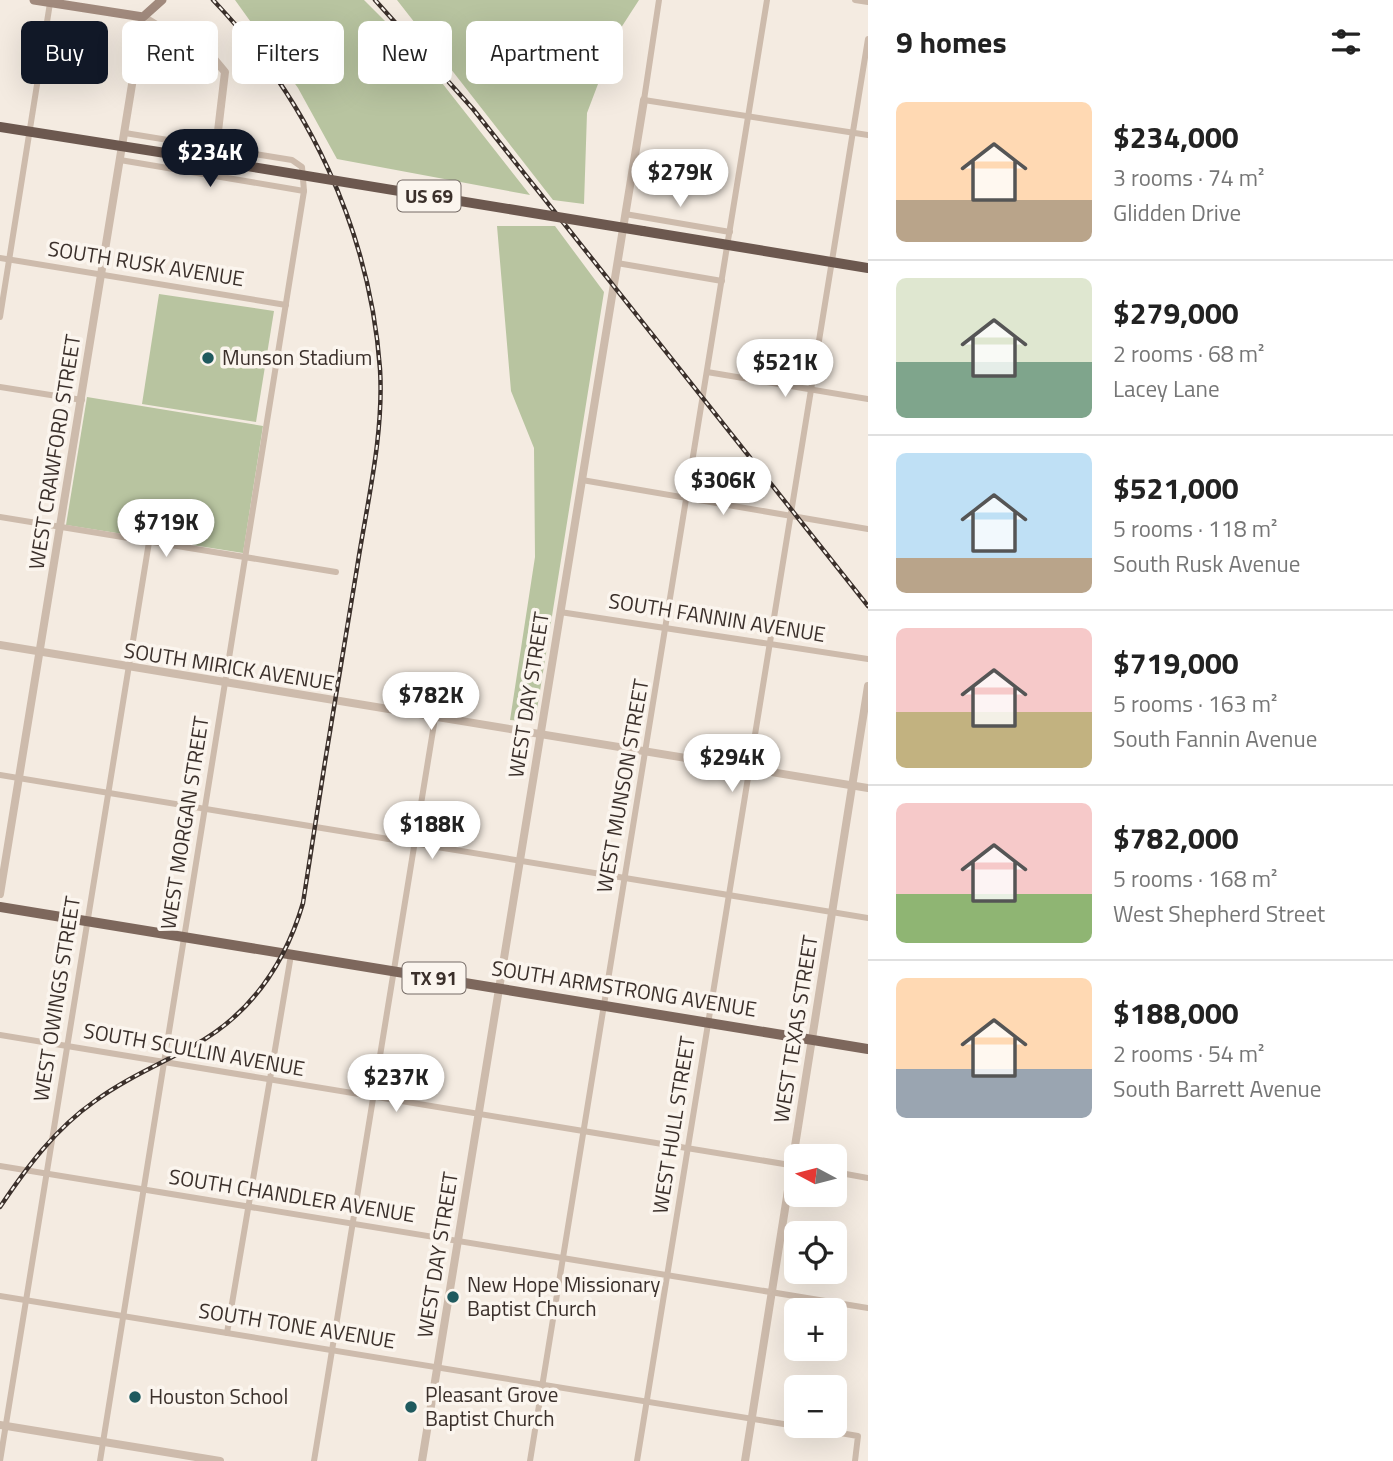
<!DOCTYPE html>
<html lang="en">
<head>
<meta charset="utf-8">
<style>
  :root { --surface:#fff; --page:#f6f6f6; --text:#222; --muted:#767676; --line:#e0e0e0; --accent:#111827 }
  body { margin:0; font-family:"Titillium Web",sans-serif; background:var(--page); color:var(--text); height:100vh; display:flex; flex-direction:column; font-size:26px; white-space:nowrap }
  * { box-sizing:border-box; margin:0 }
  p { font-size:23px; color:var(--muted) }
  .icon { flex:none; width:38px; height:38px; fill:none; stroke:currentColor; stroke-width:2; stroke-linecap:round; stroke-linejoin:round }
  .map { position:relative; flex:1; overflow:hidden }
  .drawer { display:flex; flex-direction:column; background:var(--surface); width:525px }
  .drawer>* { flex:none }
  .guide { position:absolute; left:21px; top:21px; width:665px; height:63px; display:flex; gap:14px }
  .needle { width:46px; rotate:277deg }
  .controls { position:absolute; left:784px; top:1144px; display:grid; gap:14px }
  .controls a { display:grid; place-items:center; width:63px; height:63px; border-radius:10px; background:var(--surface); box-shadow:0 7px 28px #0002; font-size:35px }
  .price { position:absolute; translate:-50% -60px; padding:0 16px; border-radius:24px; background:#fff; color:#222; font-size:23px; line-height:46px; filter:drop-shadow(0 2px 4px #0008) }
  .price::after { content:''; position:absolute; left:50%; top:42px; width:21px; height:16px; margin-left:-10px; background:inherit; clip-path:polygon(0 0,100% 0,50% 100%) }
  .price.selected { background:var(--accent); color:#fff }
  ul { padding:0; list-style:none }
  li { display:flex; align-items:center; gap:21px; height:175px; padding:0 28px }
  li+li { border-top:2px solid var(--line) }
  li span { display:grid; place-items:center; flex:none; width:196px; height:140px; border-radius:10px; color:#555 }
  li>.icon { margin-inline-start:auto }
  span .icon { width:84px; height:84px; fill:#fffc; stroke-width:1 }
  li b { font-size:30px }
  h2 { display:flex; justify-content:space-between; align-items:center; height:84px; padding:0 28px; font-size:30px }
  .pill { padding:0 24px; border-radius:10px; background:var(--surface); box-shadow:0 7px 28px #0002; font-size:24px; line-height:63px }
  .pill.selected { background:var(--accent); color:#fff }
  main { display:flex; flex:1; min-height:0 }
  .map>svg:first-child { display:block }
  .green { fill:#b8c4a0 }
  .lines { fill:none; stroke-linecap:round; stroke-linejoin:round }
  .minor { stroke:#cdbbac; stroke-width:6 }
  .tertiary { stroke:#cdbbac; stroke-width:8 }
  .secondary { stroke:#a18a7d; stroke-width:9 }
  .primary { stroke:#7d675c; stroke-width:10 }
  .trunk { stroke:#6c584f; stroke-width:10 }
  .rail-casing { stroke:#3b302b; stroke-width:4.5 }
  .rail { stroke:#fbf5ee; stroke-width:2; stroke-dasharray:5; stroke-linecap:butt }
  .trunk-bridge { stroke:#6c584f; stroke-width:10 }
  .poi-dot { fill:#1f5a5e; stroke:#fbf5ee; stroke-width:2.5 }
  .labels { text-anchor:middle; stroke-width:7; stroke-linejoin:round; paint-order:stroke }
  .shield { fill:#fbf5ee; stroke:#756b66; stroke-width:2 }
  .shield-label { font-size:19px; font-weight:bold; fill:#3b302b }
  .street-label { font-size:21px; fill:#3b302b; stroke:#fbf5ee }
  .poi-label { font-size:21px; fill:#3b302b; stroke:#fbf5ee; text-anchor:start }
</style>
</head>
<body>
<main>
<div class="map">
<svg width="868" height="1461" viewBox="0 0 868 1461">
  <rect width="100%" height="100%" fill="#f4ebe1"/>
  <g class="green">
    <polygon points="235,0 364,0 424,60 530,195 337,159 298,88"/>
    <polygon points="397,0 639,0 617,34 587,113 584,204 553,200"/>
    <polygon points="497,226 555,226 604,292 535,722 510,720 535,557 534,448 511,391"/>
    <polygon points="159,294 274,311 256,422 142,404"/>
    <polygon points="87,397 263,426 243,553 66,525"/>
  </g>
  <g class="lines">
    <g class="minor">
      <polyline points="659,0 644,100 868,135"/>
      <polyline points="855,0 868,2"/>
      <polyline points="120,160 304,191"/>
      <polyline points="625,214 730,232"/>
      <polyline points="0,258 286,305"/>
      <polyline points="617,263 722,281"/>
      <polyline points="0,317 50,3"/>
      <polyline points="707,372 868,399"/>
      <polyline points="0,387 82,400"/>
      <polyline points="582,480 868,529"/>
      <polyline points="0,517 336,572"/>
      <polyline points="560,612 868,659"/>
      <polyline points="0,775 868,918"/>
      <polyline points="0,1035 796,1166"/>
      <polyline points="0,1166 868,1308"/>
      <polyline points="835,1172 868,1178"/>
      <polyline points="0,1296 796,1426"/>
      <polyline points="227,1333 291,955"/>
      <polyline points="799,1426 858,1436 855,1461"/>
      <polyline points="0,1461 149,542"/>
      <polyline points="100,1461 304,191 302,167 292,160 125,133"/>
      <polyline points="314,1461 435,718"/>
      <polyline points="530,1461 767,0"/>
      <polyline points="637,1461 868,39"/>
    </g>
    <g class="tertiary">
      <polyline points="0,645 868,788"/>
      <polyline points="0,894 143,17 215,60 225,72 216,148"/>
      <polyline points="0,1425 220,1461"/>
      <polyline points="422,1461 644,100"/>
      <polyline points="745,1461 868,686"/>
    </g>
    <polyline class="secondary" points="34,0 143,17 162,0"/>
    <polyline class="primary" points="0,907 868,1049"/>
    <g class="trunk">
      <polyline points="0,127 216,161"/>
      <polyline points="643,231 868,268"/>
    </g>
    <defs>
      <g id="rail">
        <polyline points="375,0 473,109 868,606"/>
        <path d="M0,1207C27,1167 55,1129 95,1101C125,1079 160,1064 193,1046C250,1015 285,964 303,903C320,791 338,680 357,568C367,503 384,435 380,369C370,230 308,99 213,0"/>
      </g>
    </defs>
    <use href="#rail" class="rail-casing"/>
    <use href="#rail" class="rail"/>
    <polyline class="trunk-bridge" points="216,161 643,231"/>
  </g>
  <g class="poi-dot">
    <circle cx="208" cy="358" r="7"/>
    <circle cx="453" cy="1297" r="7"/>
    <circle cx="135" cy="1397" r="7"/>
    <circle cx="411" cy="1407" r="7"/>
  </g>
  <g class="labels">
    <g class="shield">
      <rect x="397.5" y="180.5" width="63" height="31" rx="5"/>
      <rect x="402.5" y="962.5" width="63" height="31" rx="5"/>
    </g>
    <g class="shield-label">
      <text x="429" y="203">US 69</text>
      <text x="434" y="985">TX 91</text>
    </g>
    <g class="street-label">
      <text transform="translate(146 264) rotate(9)" y="7">SOUTH RUSK AVENUE</text>
      <text transform="translate(55 452) rotate(-81)" y="7">WEST CRAWFORD STREET</text>
      <text transform="translate(717 618) rotate(9)" y="7">SOUTH FANNIN AVENUE</text>
      <text transform="translate(229 667) rotate(9)" y="7">SOUTH MIRICK AVENUE</text>
      <text transform="translate(529 695) rotate(-81)" y="7">WEST DAY STREET</text>
      <text transform="translate(623 786) rotate(-80)" y="7">WEST MUNSON STREET</text>
      <text transform="translate(185 823) rotate(-81)" y="7">WEST MORGAN STREET</text>
      <text transform="translate(624 989) rotate(9)" y="7">SOUTH ARMSTRONG AVENUE</text>
      <text transform="translate(57 999) rotate(-81)" y="7">WEST OWINGS STREET</text>
      <text transform="translate(796 1029) rotate(-81)" y="7">WEST TEXAS STREET</text>
      <text transform="translate(194 1050) rotate(10)" y="7">SOUTH SCULLIN AVENUE</text>
      <text transform="translate(674 1125) rotate(-81)" y="7">WEST HULL STREET</text>
      <text transform="translate(292 1196) rotate(9)" y="7">SOUTH CHANDLER AVENUE</text>
      <text transform="translate(438 1255) rotate(-81)" y="7">WEST DAY STREET</text>
      <text transform="translate(297 1326) rotate(9)" y="7">SOUTH TONE AVENUE</text>
    </g>
    <g class="poi-label">
      <text x="222" y="365">Munson Stadium</text>
      <text x="467" y="1292">New Hope Missionary<tspan x="467" dy="24">Baptist Church</tspan></text>
      <text x="425" y="1402">Pleasant Grove<tspan x="425" dy="24">Baptist Church</tspan></text>
      <text x="149" y="1404">Houston School</text>
    </g>
  </g>
</svg>
<div class="controls">
<a><svg class="needle" viewBox="-14 -14 28 28"><path d="M0-13l5 13h-10z" fill="#e53935"/><path d="M0 13l5-13h-10z" fill="#767676"/></svg></a>
<a><svg class="icon" aria-label="locate" viewBox="0 0 24 24"><circle cx="12" cy="12" r="6"/><path d="M12 2v4M12 18v4M2 12h4M18 12h4"/></svg></a>
<a>+</a>
<a>−</a>
</div>
<b class="price selected" style="left:210px;top:189px">$234K</b>
<b class="price" style="left:680px;top:209px">$279K</b>
<b class="price" style="left:785px;top:399px">$521K</b>
<b class="price" style="left:723px;top:517px">$306K</b>
<b class="price" style="left:166px;top:559px">$719K</b>
<b class="price" style="left:431px;top:732px">$782K</b>
<b class="price" style="left:732px;top:794px">$294K</b>
<b class="price" style="left:432px;top:861px">$188K</b>
<b class="price" style="left:396px;top:1114px">$237K</b>
<div class="guide">
<a class="pill selected">Buy</a>
<a class="pill">Rent</a>
<a class="pill">Filters</a>
<a class="pill">New</a>
<a class="pill">Apartment</a>
</div>
</div>
<section class="drawer">
<h2>9 homes<svg class="icon" aria-label="filters" viewBox="0 0 24 24"><path d="M4 7h16M4 17h16"/><circle cx="9" cy="7" r="2"/><circle cx="15" cy="17" r="2"/></svg></h2>
<ul>
<li><span style="background:linear-gradient(#ffd9b3 70%,#b9a48a 0)"><svg class="icon" aria-label="home" viewBox="0 0 24 24"><path d="M3 11l9-7 9 7M6 9v11h12V9"/></svg></span><div><b>$234,000</b><p>3 rooms · 74 m²</p><p>Glidden Drive</p></div></li>
<li><span style="background:linear-gradient(#dfe7d0 60%,#7fa58c 0)"><svg class="icon" aria-label="home" viewBox="0 0 24 24"><path d="M3 11l9-7 9 7M6 9v11h12V9"/></svg></span><div><b>$279,000</b><p>2 rooms · 68 m²</p><p>Lacey Lane</p></div></li>
<li><span style="background:linear-gradient(#bfe0f5 75%,#b9a48a 0)"><svg class="icon" aria-label="home" viewBox="0 0 24 24"><path d="M3 11l9-7 9 7M6 9v11h12V9"/></svg></span><div><b>$521,000</b><p>5 rooms · 118 m²</p><p>South Rusk Avenue</p></div></li>
<li><span style="background:linear-gradient(#f6c9c9 60%,#c2b280 0)"><svg class="icon" aria-label="home" viewBox="0 0 24 24"><path d="M3 11l9-7 9 7M6 9v11h12V9"/></svg></span><div><b>$719,000</b><p>5 rooms · 163 m²</p><p>South Fannin Avenue</p></div></li>
<li><span style="background:linear-gradient(#f6c9c9 65%,#8fb573 0)"><svg class="icon" aria-label="home" viewBox="0 0 24 24"><path d="M3 11l9-7 9 7M6 9v11h12V9"/></svg></span><div><b>$782,000</b><p>5 rooms · 168 m²</p><p>West Shepherd Street</p></div></li>
<li><span style="background:linear-gradient(#ffd9b3 65%,#9aa5b1 0)"><svg class="icon" aria-label="home" viewBox="0 0 24 24"><path d="M3 11l9-7 9 7M6 9v11h12V9"/></svg></span><div><b>$188,000</b><p>2 rooms · 54 m²</p><p>South Barrett Avenue</p></div></li>
</ul>
</section>
</main>
</body>
</html>
